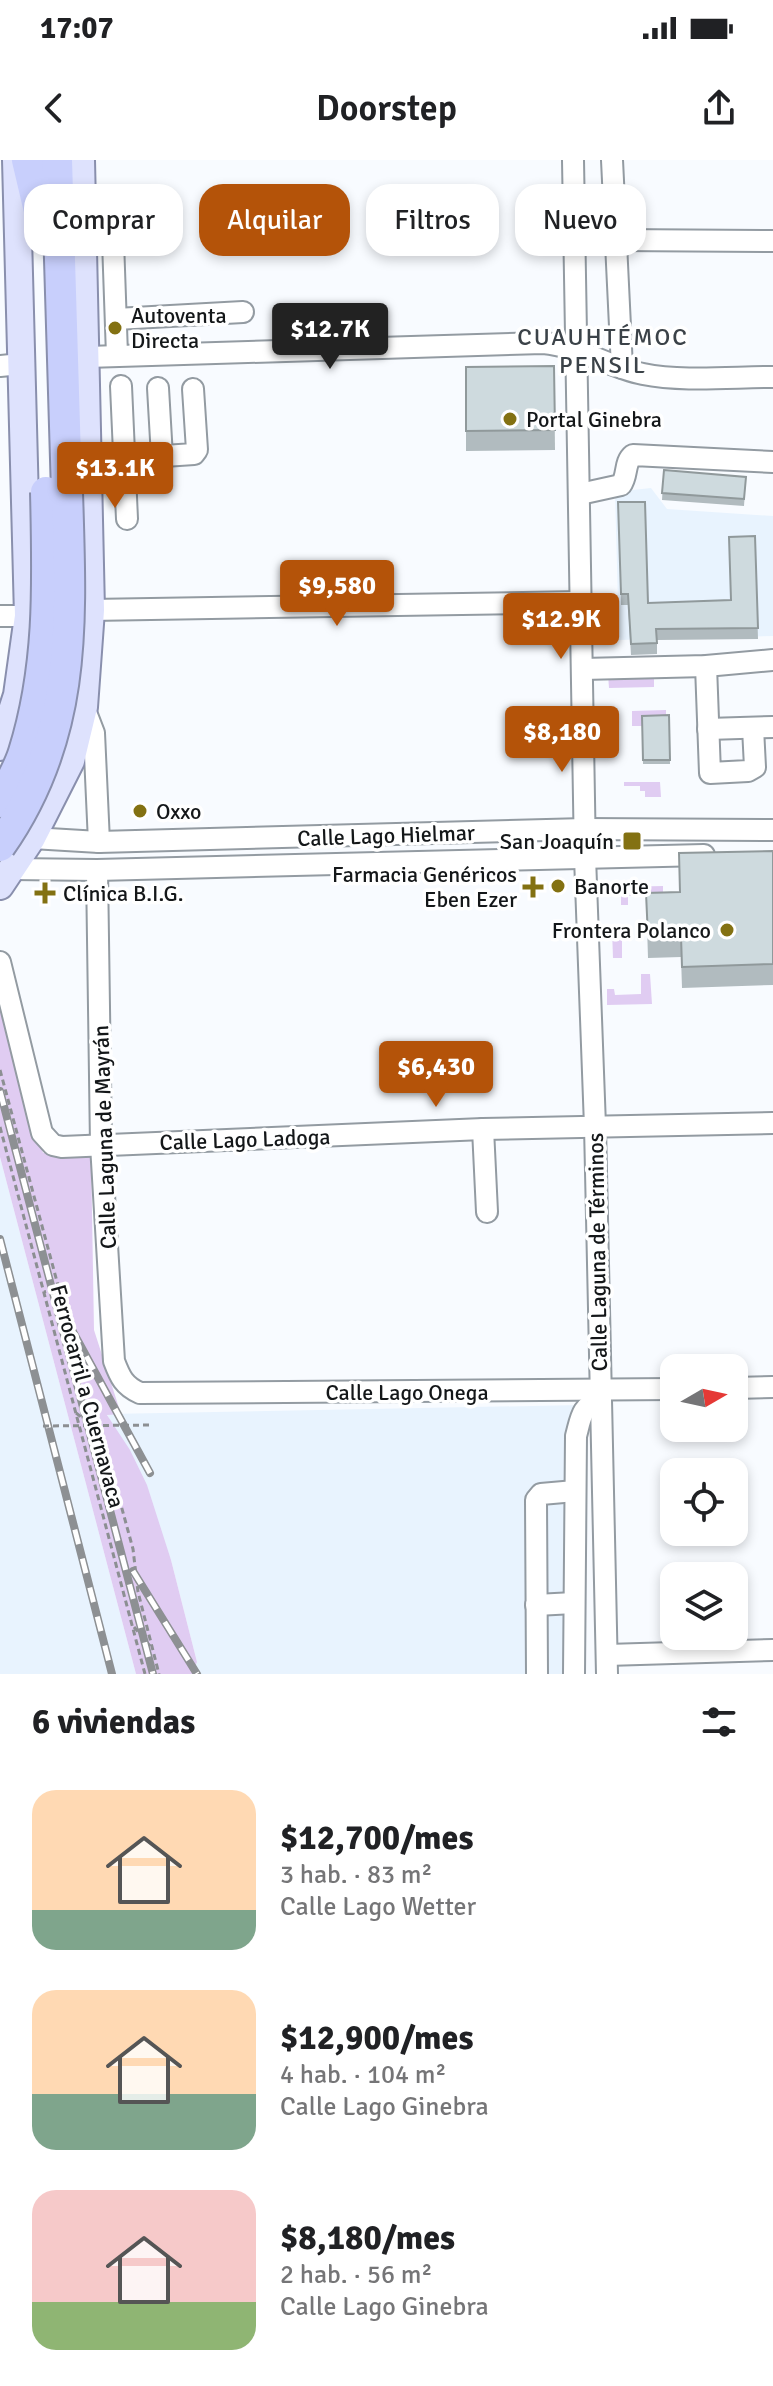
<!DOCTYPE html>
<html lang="es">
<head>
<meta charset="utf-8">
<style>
  :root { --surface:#fff; --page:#f6f6f6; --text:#202124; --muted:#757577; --accent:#b45309 }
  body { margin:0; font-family:Signika,sans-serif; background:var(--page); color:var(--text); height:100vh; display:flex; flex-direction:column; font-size:30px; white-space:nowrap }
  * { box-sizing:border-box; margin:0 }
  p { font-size:26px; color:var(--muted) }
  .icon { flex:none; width:44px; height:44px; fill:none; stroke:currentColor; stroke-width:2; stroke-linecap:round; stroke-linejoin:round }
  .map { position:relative; height:1514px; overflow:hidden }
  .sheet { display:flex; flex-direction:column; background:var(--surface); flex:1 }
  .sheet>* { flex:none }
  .top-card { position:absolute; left:24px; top:24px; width:726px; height:72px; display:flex; gap:16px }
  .needle { width:52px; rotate:81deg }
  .controls { position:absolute; left:660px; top:1194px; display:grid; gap:16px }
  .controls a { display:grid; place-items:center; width:88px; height:88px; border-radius:16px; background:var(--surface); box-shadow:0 4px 12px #0003; font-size:40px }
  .price { position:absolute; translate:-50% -68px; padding:0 18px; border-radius:8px; background:var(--accent); color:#fff; font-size:26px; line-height:52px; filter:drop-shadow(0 2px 4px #0008) }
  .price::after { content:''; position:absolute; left:50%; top:48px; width:24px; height:18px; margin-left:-12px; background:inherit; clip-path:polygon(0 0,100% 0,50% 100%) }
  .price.current { background:#222; color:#fff }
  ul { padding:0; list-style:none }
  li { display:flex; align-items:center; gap:24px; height:200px; padding:0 32px }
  li span { display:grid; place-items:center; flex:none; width:224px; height:160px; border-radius:24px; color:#555 }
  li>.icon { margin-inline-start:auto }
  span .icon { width:96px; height:96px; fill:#fffc; stroke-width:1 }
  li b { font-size:34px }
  h2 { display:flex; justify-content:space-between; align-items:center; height:96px; padding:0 32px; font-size:34px }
  .chip { padding:0 28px; border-radius:24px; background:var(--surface); box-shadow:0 4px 12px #0003; font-size:28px; line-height:72px }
  .chip.current { background:var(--accent); color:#fff }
  .status { display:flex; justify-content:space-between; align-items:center; height:56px; padding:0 40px; background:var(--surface); direction:ltr }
  .status svg { height:22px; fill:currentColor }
  header { display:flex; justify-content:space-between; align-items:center; height:104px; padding:0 32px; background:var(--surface); font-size:36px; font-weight:600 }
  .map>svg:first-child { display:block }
  .built { fill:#e8f3fe }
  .green { fill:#e0ccf2 }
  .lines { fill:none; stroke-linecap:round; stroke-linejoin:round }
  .minor-casing { stroke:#939ba2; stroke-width:24 }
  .major-casing { stroke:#898fad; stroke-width:30 }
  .highway-casing { stroke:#898fad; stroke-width:34 }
  .path { stroke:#8c8f92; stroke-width:3; stroke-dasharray:6 4; stroke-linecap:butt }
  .minor { stroke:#fff; stroke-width:20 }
  .major { stroke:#dee2fd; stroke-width:26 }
  .highway { stroke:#c8cffc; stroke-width:30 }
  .rail-casing { stroke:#8d9093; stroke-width:8 }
  .rail { stroke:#fff; stroke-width:5; stroke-dasharray:15; stroke-linecap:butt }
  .highway-bridge-casing { stroke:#898fad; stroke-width:34; stroke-linecap:butt }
  .path-bridge { stroke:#8c8f92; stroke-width:3; stroke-dasharray:6 4; stroke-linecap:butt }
  .highway-bridge { stroke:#c8cffc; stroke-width:30 }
  .wall { fill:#b1bbbf }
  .building { fill:#cedade; stroke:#90999b; stroke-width:2 }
  .poi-dot { fill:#837112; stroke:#fff; stroke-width:3 }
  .labels { text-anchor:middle; stroke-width:7; stroke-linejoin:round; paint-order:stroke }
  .poi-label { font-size:22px; fill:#141719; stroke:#fff; text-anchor:start }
  .street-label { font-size:22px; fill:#141719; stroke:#fff }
  .neighbourhood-label { font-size:24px; letter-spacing:2px; fill:#3b4248; stroke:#fff }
</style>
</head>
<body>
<div class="status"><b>17:07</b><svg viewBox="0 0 49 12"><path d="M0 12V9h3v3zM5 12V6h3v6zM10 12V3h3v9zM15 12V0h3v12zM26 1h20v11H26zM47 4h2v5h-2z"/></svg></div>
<header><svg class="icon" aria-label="back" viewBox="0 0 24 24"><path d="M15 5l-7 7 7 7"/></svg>Doorstep<svg class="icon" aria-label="share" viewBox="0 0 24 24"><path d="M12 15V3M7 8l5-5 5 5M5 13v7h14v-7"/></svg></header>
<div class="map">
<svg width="773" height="1514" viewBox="0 0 773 1514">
  <rect width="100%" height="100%" fill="#f8fbff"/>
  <g class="built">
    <polygon points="651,328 667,349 773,356 773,476 619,480 615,332"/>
    <polygon points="0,997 136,1514 0,1514"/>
    <polygon points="581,1245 585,1514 192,1514 197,1502 171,1400 107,1254"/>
  </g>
  <g class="green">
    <polygon points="654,513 654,527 609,528 608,514"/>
    <polygon points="666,550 666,559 642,560 642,566 632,566 632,551"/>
    <polygon points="604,562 614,562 615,590 604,590"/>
    <polygon points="624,622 660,622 661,637 645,637 645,631 640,631 640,626 624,626"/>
    <polygon points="663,726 663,735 628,736 628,745 621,745 621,727"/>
    <polygon points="622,768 622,798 613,798 612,769"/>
    <polygon points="641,814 650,814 652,844 607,845 607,829 614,829 615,835 641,834"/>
    <polygon points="0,836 43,993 91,993 94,1170 121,1254 107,1255 130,1290 147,1325 171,1400 197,1502 192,1514 136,1514 0,997"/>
  </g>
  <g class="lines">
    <defs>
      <g id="minor">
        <polyline points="573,0 585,697 595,966 607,1514"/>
        <polyline points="612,0 622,208"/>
        <polyline points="616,80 773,81"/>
        <polyline points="113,81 117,195"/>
        <polyline points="116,159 243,152"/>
        <path d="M87,197L543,183C579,186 608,207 643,214C682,222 732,217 773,217"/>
        <polyline points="0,206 21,204"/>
        <polyline points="121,226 127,359"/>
        <polyline points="158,228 162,297"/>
        <polyline points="89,301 194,294 197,290 193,229"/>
        <path d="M580,334L621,325C628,316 624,302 633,295L773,302"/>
        <polyline points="91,450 581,442"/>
        <polyline points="0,456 28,456"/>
        <polyline points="706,506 710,613 748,611 755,607 753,568"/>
        <polyline points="583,509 706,506 773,500"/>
        <polyline points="84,547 94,573 99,682"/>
        <polyline points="708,569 773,567"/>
        <polyline points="22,674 32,678 99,682 585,669 773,670"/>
        <polyline points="12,709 97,710 704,695"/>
        <path d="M97,710L101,985L114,1201C120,1217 124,1226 140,1233L674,1229"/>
        <polyline points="0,802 42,973 53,985 62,987 483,969 773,963"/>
        <polyline points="483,969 487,1052"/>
        <polyline points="734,1228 773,1227"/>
        <polyline points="536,1445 574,1443"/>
        <polyline points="607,1495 773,1490"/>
        <polyline points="537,1514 536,1340 541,1334 575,1331"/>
        <path d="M574,1514L576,1276C581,1258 581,1246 600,1240"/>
      </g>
      <g id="major">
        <polyline points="0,587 17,535 28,456 16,0"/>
        <polyline points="0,726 32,678 71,601 84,547 91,450 81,0"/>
      </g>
      <g id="highway">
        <polyline points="27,0 39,51"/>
        <polyline points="57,0 67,332"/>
      </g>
    </defs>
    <use href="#minor" class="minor-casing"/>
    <use href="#major" class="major-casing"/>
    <use href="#highway" class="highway-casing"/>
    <g class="path">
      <polyline points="0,910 59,1129 44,1132"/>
      <polyline points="0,967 145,1514"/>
      <polyline points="76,1253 101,1272 133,1389 138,1432 159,1514"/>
      <polyline points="134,1467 150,1486"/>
    </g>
    <use href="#minor" class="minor"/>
    <use href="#major" class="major"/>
    <use href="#highway" class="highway"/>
    <defs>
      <g id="rail">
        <polyline points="0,931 153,1514"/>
        <polyline points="0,1079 112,1514"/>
        <polyline points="72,1170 150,1313"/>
        <polyline points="133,1411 197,1514"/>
      </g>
    </defs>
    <use href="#rail" class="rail-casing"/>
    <use href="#rail" class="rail"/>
    <defs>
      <g id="highway-bridge">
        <path d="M0,642C8,626 19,609 24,592C51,506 48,421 46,332"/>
        <path d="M0,686C78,575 71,462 67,332"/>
      </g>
    </defs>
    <use href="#highway-bridge" class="highway-bridge-casing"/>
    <polyline class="path-bridge" points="43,1266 153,1265"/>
    <use href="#highway-bridge" class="highway-bridge"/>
  </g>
  <g class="wall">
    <polygon points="554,206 555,290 466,291 466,207"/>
    <polygon points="664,310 746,317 744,346 662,340"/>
    <polygon points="618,342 648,443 730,440 755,376 758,479 657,480 657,494 631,495 628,445 621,445"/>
    <polygon points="669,555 670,604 643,604 642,556"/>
    <polygon points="773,691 773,825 682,828 681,797 648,798 646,733 680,732"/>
  </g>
  <g class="building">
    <polygon points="554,206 555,270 466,271 466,207"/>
    <polygon points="664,310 746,317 744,339 662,333"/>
    <polygon points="618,342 645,342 648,443 731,440 729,377 755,376 758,468 656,469 657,483 631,484 628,434 621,434"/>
    <polygon points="669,555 670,600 643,600 642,556"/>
    <polygon points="773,691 773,804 682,807 681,776 648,777 646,733 680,732 679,693"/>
  </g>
  <g class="poi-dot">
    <circle cx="115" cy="168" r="8"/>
    <circle cx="510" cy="259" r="8"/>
    <circle cx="140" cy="651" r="8"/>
    <rect x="622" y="671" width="20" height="20" rx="4"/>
    <circle cx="558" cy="726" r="8"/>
    <path d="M529 715h8v8h8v8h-8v8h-8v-8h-8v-8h8z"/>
    <path d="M41 721h8v8h8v8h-8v8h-8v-8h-8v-8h8z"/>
    <circle cx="727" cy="770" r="8"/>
  </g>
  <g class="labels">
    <g class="poi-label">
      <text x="131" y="163">Autoventa<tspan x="131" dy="25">Directa</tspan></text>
      <text x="526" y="267">Portal Ginebra</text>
      <text x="156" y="659">Oxxo</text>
      <text x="614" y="689" text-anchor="end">San Joaquín</text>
      <text x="517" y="722" text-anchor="end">Farmacia Genéricos<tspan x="517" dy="25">Eben Ezer</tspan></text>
      <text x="574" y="734">Banorte</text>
      <text x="63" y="741">Clínica B.I.G.</text>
      <text x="711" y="778" text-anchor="end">Frontera Polanco</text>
    </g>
    <g class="street-label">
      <text transform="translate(386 675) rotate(-2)" y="8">Calle Lago Hielmar</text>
      <text transform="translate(104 977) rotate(-92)" y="8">Calle Laguna de Mayrán</text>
      <text transform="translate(245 979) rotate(-2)" y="8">Calle Lago Ladoga</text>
      <text transform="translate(597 1092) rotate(-91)" y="8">Calle Laguna de Términos</text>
      <text x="407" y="1240">Calle Lago Onega</text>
      <text transform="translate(88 1236) rotate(75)" y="8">Ferrocarril a Cuernavaca</text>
    </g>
    <g class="neighbourhood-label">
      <text x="603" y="185">CUAUHTÉMOC<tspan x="603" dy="28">PENSIL</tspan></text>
    </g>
  </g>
</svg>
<div class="controls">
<a><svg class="needle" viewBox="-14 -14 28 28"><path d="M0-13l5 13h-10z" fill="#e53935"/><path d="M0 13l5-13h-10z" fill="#757577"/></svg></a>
<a><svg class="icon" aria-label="locate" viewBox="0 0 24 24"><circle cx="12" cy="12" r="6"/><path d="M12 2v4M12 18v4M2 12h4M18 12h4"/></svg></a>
<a><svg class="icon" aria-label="layers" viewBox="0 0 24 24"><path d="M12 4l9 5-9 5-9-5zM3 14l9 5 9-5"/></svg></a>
</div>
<b class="price current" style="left:330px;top:211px">$12.7K</b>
<b class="price" style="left:115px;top:350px">$13.1K</b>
<b class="price" style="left:337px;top:468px">$9,580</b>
<b class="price" style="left:561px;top:501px">$12.9K</b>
<b class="price" style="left:562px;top:614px">$8,180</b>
<b class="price" style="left:436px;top:949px">$6,430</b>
<div class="top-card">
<a class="chip">Comprar</a>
<a class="chip current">Alquilar</a>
<a class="chip">Filtros</a>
<a class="chip">Nuevo</a>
</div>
</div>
<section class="sheet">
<h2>6 viviendas<svg class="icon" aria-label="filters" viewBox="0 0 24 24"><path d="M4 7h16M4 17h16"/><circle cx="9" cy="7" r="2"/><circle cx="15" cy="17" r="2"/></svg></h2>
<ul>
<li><span style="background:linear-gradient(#ffd9b3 75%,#7fa58c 0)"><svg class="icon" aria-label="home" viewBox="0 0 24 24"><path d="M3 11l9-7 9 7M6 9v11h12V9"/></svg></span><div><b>$12,700/mes</b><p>3 hab. · 83 m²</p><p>Calle Lago Wetter</p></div></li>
<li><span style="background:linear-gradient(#ffd9b3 65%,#7fa58c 0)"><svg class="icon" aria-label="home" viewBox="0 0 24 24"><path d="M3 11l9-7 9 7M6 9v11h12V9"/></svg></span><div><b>$12,900/mes</b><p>4 hab. · 104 m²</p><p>Calle Lago Ginebra</p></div></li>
<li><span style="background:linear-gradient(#f6c9c9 70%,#8fb573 0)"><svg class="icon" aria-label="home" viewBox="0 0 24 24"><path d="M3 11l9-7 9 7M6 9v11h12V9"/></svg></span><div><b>$8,180/mes</b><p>2 hab. · 56 m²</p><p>Calle Lago Ginebra</p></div></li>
</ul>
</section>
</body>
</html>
